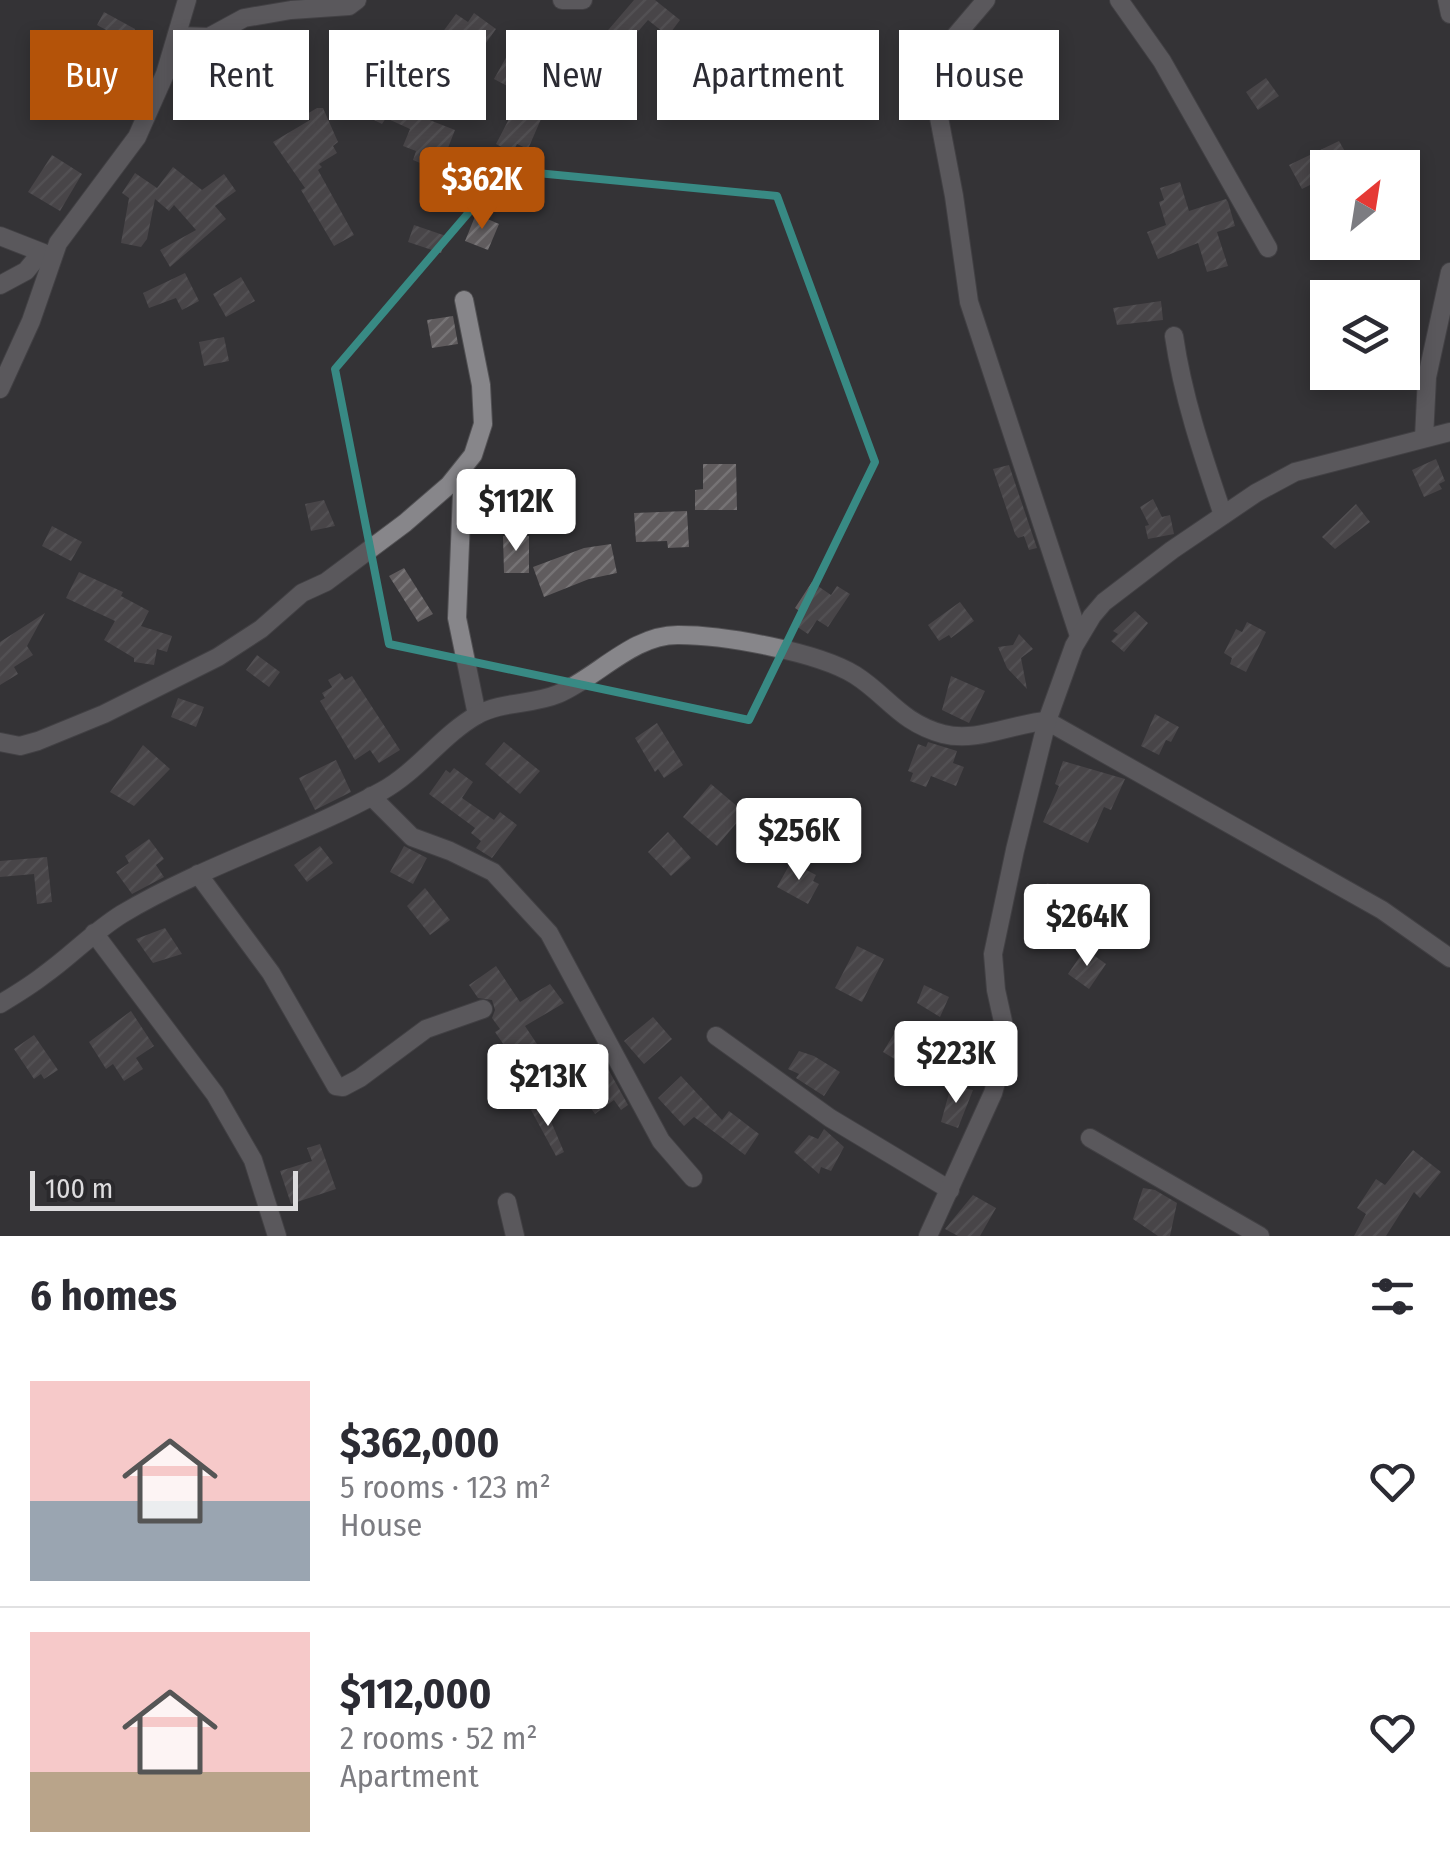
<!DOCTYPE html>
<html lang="en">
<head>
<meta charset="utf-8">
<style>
  :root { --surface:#fff; --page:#f2f2f3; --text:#2b2b33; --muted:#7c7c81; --line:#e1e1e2; --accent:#b45309 }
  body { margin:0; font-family:"Fira Sans Condensed",sans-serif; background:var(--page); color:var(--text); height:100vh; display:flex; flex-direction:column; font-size:38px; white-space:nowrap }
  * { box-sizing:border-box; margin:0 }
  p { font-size:32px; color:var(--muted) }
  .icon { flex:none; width:55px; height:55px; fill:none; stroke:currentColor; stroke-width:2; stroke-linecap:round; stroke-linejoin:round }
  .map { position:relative; height:1236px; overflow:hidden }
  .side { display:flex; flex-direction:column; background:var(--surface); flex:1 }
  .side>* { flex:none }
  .top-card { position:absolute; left:30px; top:30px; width:1390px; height:90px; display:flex; gap:20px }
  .needle { width:65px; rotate:30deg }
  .tools { position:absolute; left:1310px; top:150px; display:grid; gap:20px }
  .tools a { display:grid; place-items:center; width:110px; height:110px; border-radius:0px; background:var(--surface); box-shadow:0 5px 15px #0003; font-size:50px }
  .scale { position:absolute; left:30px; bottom:25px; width:268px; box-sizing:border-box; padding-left:10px; border:5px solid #dddcde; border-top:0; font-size:28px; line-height:35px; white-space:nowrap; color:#dddcde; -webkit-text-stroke:8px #2a292c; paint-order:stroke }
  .price { position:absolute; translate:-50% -85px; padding:0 22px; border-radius:10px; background:#fff; color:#222; font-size:32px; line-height:65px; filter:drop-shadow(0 2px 5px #0008) }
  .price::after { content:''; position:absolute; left:50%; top:60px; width:30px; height:22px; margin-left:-15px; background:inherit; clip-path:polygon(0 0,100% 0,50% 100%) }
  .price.active { background:var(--accent); color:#fff }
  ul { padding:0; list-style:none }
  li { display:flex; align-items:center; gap:30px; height:250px; padding:0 30px }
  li+li { border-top:2px solid var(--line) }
  li span { display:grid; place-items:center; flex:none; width:280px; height:200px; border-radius:0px; color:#555 }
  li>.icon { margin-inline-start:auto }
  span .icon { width:120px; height:120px; fill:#fffc; stroke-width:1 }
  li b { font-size:42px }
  h2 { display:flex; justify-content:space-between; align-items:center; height:120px; padding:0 30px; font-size:42px }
  .tag { padding:0 35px; border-radius:0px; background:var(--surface); box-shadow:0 5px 15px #0003; font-size:35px; line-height:90px }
  .tag.active { background:var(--accent); color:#fff }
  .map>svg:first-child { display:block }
  .building { fill:url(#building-hatch) }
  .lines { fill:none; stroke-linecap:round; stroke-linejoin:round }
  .street-casing { stroke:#525154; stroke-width:20 }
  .street { stroke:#87868a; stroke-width:18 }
  .marked { fill:none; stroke:#388a84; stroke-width:8; stroke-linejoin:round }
</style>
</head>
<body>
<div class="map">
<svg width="1450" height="1236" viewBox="0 0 1450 1236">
  <defs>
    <pattern id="building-hatch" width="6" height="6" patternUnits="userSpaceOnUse" patternTransform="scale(2.5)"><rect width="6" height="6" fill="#605c5e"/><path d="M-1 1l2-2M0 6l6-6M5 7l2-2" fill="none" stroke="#767375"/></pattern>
  </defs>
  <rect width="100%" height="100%" fill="#343336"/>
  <g class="building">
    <polygon points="634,0 655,0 680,20 668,36 648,20 615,58 597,43"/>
    <polygon points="104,12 135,29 128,42 97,25"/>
    <polygon points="474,13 496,29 476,57 470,52 462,63 439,47 446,36 442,33 456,14 468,22"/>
    <polygon points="985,34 1009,59 973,94 949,69"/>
    <polygon points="508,54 523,63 519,71 555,87 528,149 517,144 513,153 496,144 522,94 494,79"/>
    <polygon points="387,76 408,87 402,97 409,101 404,110 455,130 439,171 413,160 416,151 403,146 410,129 386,118 382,124 362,114 368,101 362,98 372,79 382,84"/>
    <polygon points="1266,78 1279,96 1258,110 1246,92"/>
    <polygon points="317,108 323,108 338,142 333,146 337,153 319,164 322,167 318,170 354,235 334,246 301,190 305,188 273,142 310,120 307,114"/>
    <polygon points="1339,141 1351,162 1340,168 1328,168 1328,176 1302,189 1289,165"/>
    <polygon points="52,155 82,174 60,211 28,192"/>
    <polygon points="173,167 202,190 224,174 236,191 215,206 226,219 170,267 160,250 196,230 174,205 169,211 155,199 147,239 141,247 121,243 129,198 122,193 135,173 157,188"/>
    <polygon points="1180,182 1189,211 1226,199 1228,202 1235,226 1217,232 1228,266 1207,272 1198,243 1158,259 1147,232 1166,225 1159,202 1164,200 1160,188"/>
    <polygon points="476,214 499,224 488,250 465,241"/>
    <polygon points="414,225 446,236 441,253 408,242"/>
    <polygon points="185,273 199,301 182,310 176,298 149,308 143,293"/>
    <polygon points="241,277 255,301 226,317 213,294"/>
    <polygon points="1161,301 1163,320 1117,325 1113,308"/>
    <polygon points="453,316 458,344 432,348 427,320"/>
    <polygon points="224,337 229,361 204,366 199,342"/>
    <polygon points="1436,459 1445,481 1439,484 1442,489 1424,497 1412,470"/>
    <polygon points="703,464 736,464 737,510 695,510 695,490 703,489"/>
    <polygon points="1009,465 1037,548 1029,550 1024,536 1018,538 1015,534 993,469"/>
    <polygon points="1153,499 1162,517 1170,515 1174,534 1148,539 1145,526 1149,525 1140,507"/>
    <polygon points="324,500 335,526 311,531 305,504"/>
    <polygon points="1356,504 1370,522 1335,549 1322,537"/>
    <polygon points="687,511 689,547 668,548 667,541 636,542 634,513"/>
    <polygon points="52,526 82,542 71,561 42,546"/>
    <polygon points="503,536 529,536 529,573 504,573"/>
    <polygon points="611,544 617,573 589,579 544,597 533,567 584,548"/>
    <polygon points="404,568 433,614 418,622 389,576"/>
    <polygon points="79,572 123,592 121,596 149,611 141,626 172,636 167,652 157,649 154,665 134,662 134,658 104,640 115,621 66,598"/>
    <polygon points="812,582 831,595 837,586 850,594 828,627 817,620 808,634 796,626 804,614 795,608"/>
    <polygon points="960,602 974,621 951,638 949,635 939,641 928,625"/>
    <polygon points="1135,611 1148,623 1124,652 1111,641 1118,634 1113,631"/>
    <polygon points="45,613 27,646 33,655 14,667 18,674 0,685 0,642"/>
    <polygon points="1247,622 1266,632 1246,672 1230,664 1232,658 1224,653 1236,629 1242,632"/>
    <polygon points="1019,634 1033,649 1021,658 1027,689 1007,668 998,647 1013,645"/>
    <polygon points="257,655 280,672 269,687 246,670"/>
    <polygon points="340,673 345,680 352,676 400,750 379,763 370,750 355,760 320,701 325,698 322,693 332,687 328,680"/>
    <polygon points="951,676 985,691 969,723 942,710"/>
    <polygon points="178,698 204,707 196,727 171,717"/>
    <polygon points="1155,714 1179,727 1171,742 1166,740 1159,755 1141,746"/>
    <polygon points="657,723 683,765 664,778 658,769 655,772 635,738"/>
    <polygon points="504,742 540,771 520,794 485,764"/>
    <polygon points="928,742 957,751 953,763 964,767 956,786 931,776 926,787 910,781 913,773 908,771 918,744 926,747"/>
    <polygon points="143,745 170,769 134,806 110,792"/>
    <polygon points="336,760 351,792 315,810 299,778"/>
    <polygon points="1063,761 1125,779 1111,810 1104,807 1088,843 1043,822 1059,786 1055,784"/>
    <polygon points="454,768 473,782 462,798 494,820 500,812 517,825 492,858 476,848 481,841 471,833 475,828 429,794 446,770 450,773"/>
    <polygon points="711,784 745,813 717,846 683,817"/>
    <polygon points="668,832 691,858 671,876 648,852"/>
    <polygon points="149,839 164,859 156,865 164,877 132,894 116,872 129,863 125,856"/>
    <polygon points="320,846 333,863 307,882 294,865"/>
    <polygon points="404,846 427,858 413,884 390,872"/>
    <polygon points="47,857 52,902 37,904 34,874 0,877 0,861"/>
    <polygon points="791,862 816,875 813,881 819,884 808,904 777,887"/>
    <polygon points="1047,883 1078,894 1069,919 1063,917 1060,925 1035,916"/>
    <polygon points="425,888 450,920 430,935 407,906"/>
    <polygon points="165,928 182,954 153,963 136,939"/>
    <polygon points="857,946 884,959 862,1002 835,988"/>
    <polygon points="1085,949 1106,964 1089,989 1068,974"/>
    <polygon points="496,966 520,1002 550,984 564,1003 525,1026 545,1056 549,1053 569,1081 550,1094 520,1052 512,1057 495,1032 500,1029 492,1018 495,1010 492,1000 478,998 469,985"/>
    <polygon points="924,985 949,997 940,1017 917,1003"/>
    <polygon points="131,1011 154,1046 136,1058 143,1069 124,1081 113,1064 106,1069 89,1042"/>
    <polygon points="653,1017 672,1039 644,1064 624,1041"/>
    <polygon points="895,1032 920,1046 908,1067 883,1052"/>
    <polygon points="34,1035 58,1070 44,1079 41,1074 34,1079 14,1049"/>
    <polygon points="799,1051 814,1056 840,1072 824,1096 796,1078 799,1074 788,1069"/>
    <polygon points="608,1069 628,1105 621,1110 614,1100 595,1114 578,1090"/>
    <polygon points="681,1076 722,1120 729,1111 759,1134 745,1155 694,1117 684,1126 658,1098"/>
    <polygon points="951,1086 973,1090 958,1128 941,1122"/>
    <polygon points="544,1105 564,1152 556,1156 531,1110"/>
    <polygon points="824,1129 844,1147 831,1171 821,1167 819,1174 794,1152 809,1135 818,1139"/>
    <polygon points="320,1144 336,1189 291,1204 280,1171 312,1161 307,1148"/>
    <polygon points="1413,1150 1441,1172 1420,1198 1414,1192 1386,1236 1354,1236 1366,1214 1357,1208 1376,1179 1385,1185"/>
    <polygon points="1143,1188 1155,1190 1177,1203 1170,1236 1158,1236 1133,1219"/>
    <polygon points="973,1195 996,1208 980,1236 958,1236 945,1229"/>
  </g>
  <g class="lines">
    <defs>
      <g id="street">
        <polyline points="562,0 583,0"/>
        <polyline points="986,0 940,54 932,81 954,196 969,302 1079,636"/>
        <polyline points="1119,0 1162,61 1268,248"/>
        <polyline points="1447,0 1450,14"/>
        <polyline points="178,36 209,37 244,18 291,10 349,6 357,0"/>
        <polyline points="0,236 51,256"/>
        <polyline points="0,285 26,271 40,254"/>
        <path d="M1174,336C1183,398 1203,456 1223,515"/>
        <polyline points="0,389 31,321 58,243 137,137 165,74 187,0"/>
        <polyline points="1424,438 1427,377 1450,272"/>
        <polyline points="463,469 457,618 477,715"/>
        <polyline points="0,742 20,746 38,741 104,714 218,657 261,629 302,593 326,582 405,523 449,485 473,455 483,424 481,385 464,300"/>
        <polyline points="371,796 412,837 450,851 493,872 549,933 661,1141 693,1178"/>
        <polyline points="198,874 271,973 336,1086 343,1087 360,1078 426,1029 483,1009"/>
        <polyline points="94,933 215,1094 253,1160 277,1236"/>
        <path d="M0,1004C15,995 30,986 44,975C71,956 93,932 122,914C204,865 298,837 382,791C418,771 442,735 477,715C502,701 532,705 558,694C598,677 633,634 679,635C724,635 818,652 855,675C888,696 900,722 943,734C977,743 1013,723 1047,721L1382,910L1450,958"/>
        <polyline points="716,1036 830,1118 950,1190"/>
        <polyline points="1090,1138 1260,1236"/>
        <polyline points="507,1202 515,1236"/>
        <polyline points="928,1236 993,1093 1003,1058 1004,1026 996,990 993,954 1015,850 1047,721 1074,646 1092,616 1104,602 1172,550 1256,493 1295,472 1450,432"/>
      </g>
    </defs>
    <use href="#street" class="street-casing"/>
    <use href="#street" class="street"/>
  </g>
  <path d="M0 0H1450V1236H0ZM505,170L777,196L875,462L749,720L389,644L335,369Z" fill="#343336" fill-opacity=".55" fill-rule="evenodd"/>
  <path class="marked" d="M505,170L777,196L875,462L749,720L389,644L335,369Z"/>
</svg>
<div class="tools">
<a><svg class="needle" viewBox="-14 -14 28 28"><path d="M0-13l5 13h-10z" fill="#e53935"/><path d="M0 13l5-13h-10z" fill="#7c7c81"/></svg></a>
<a><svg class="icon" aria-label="layers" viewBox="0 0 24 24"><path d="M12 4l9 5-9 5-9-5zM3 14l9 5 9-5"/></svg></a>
</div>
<div class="scale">100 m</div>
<b class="price active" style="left:482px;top:232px">$362K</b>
<b class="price" style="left:516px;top:554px">$112K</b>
<b class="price" style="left:799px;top:883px">$256K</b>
<b class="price" style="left:1087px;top:969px">$264K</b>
<b class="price" style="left:956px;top:1106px">$223K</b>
<b class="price" style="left:548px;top:1129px">$213K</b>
<div class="top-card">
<a class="tag active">Buy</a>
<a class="tag">Rent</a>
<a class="tag">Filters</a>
<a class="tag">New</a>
<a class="tag">Apartment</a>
<a class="tag">House</a>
</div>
</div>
<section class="side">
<h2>6 homes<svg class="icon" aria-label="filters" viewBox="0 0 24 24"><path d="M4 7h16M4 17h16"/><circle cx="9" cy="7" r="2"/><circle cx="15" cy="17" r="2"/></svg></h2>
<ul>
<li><span style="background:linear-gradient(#f6c9c9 60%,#9aa5b1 0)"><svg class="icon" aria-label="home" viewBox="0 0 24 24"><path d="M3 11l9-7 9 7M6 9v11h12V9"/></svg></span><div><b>$362,000</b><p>5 rooms · 123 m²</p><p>House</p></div><svg class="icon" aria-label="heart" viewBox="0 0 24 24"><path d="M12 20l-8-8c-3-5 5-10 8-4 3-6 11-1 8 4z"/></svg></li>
<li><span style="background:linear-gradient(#f6c9c9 70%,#b9a48a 0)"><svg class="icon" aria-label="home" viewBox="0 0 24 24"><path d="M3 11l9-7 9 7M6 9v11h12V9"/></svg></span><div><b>$112,000</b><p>2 rooms · 52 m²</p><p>Apartment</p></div><svg class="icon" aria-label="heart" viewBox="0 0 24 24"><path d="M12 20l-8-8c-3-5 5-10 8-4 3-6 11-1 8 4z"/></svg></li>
</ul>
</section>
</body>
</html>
